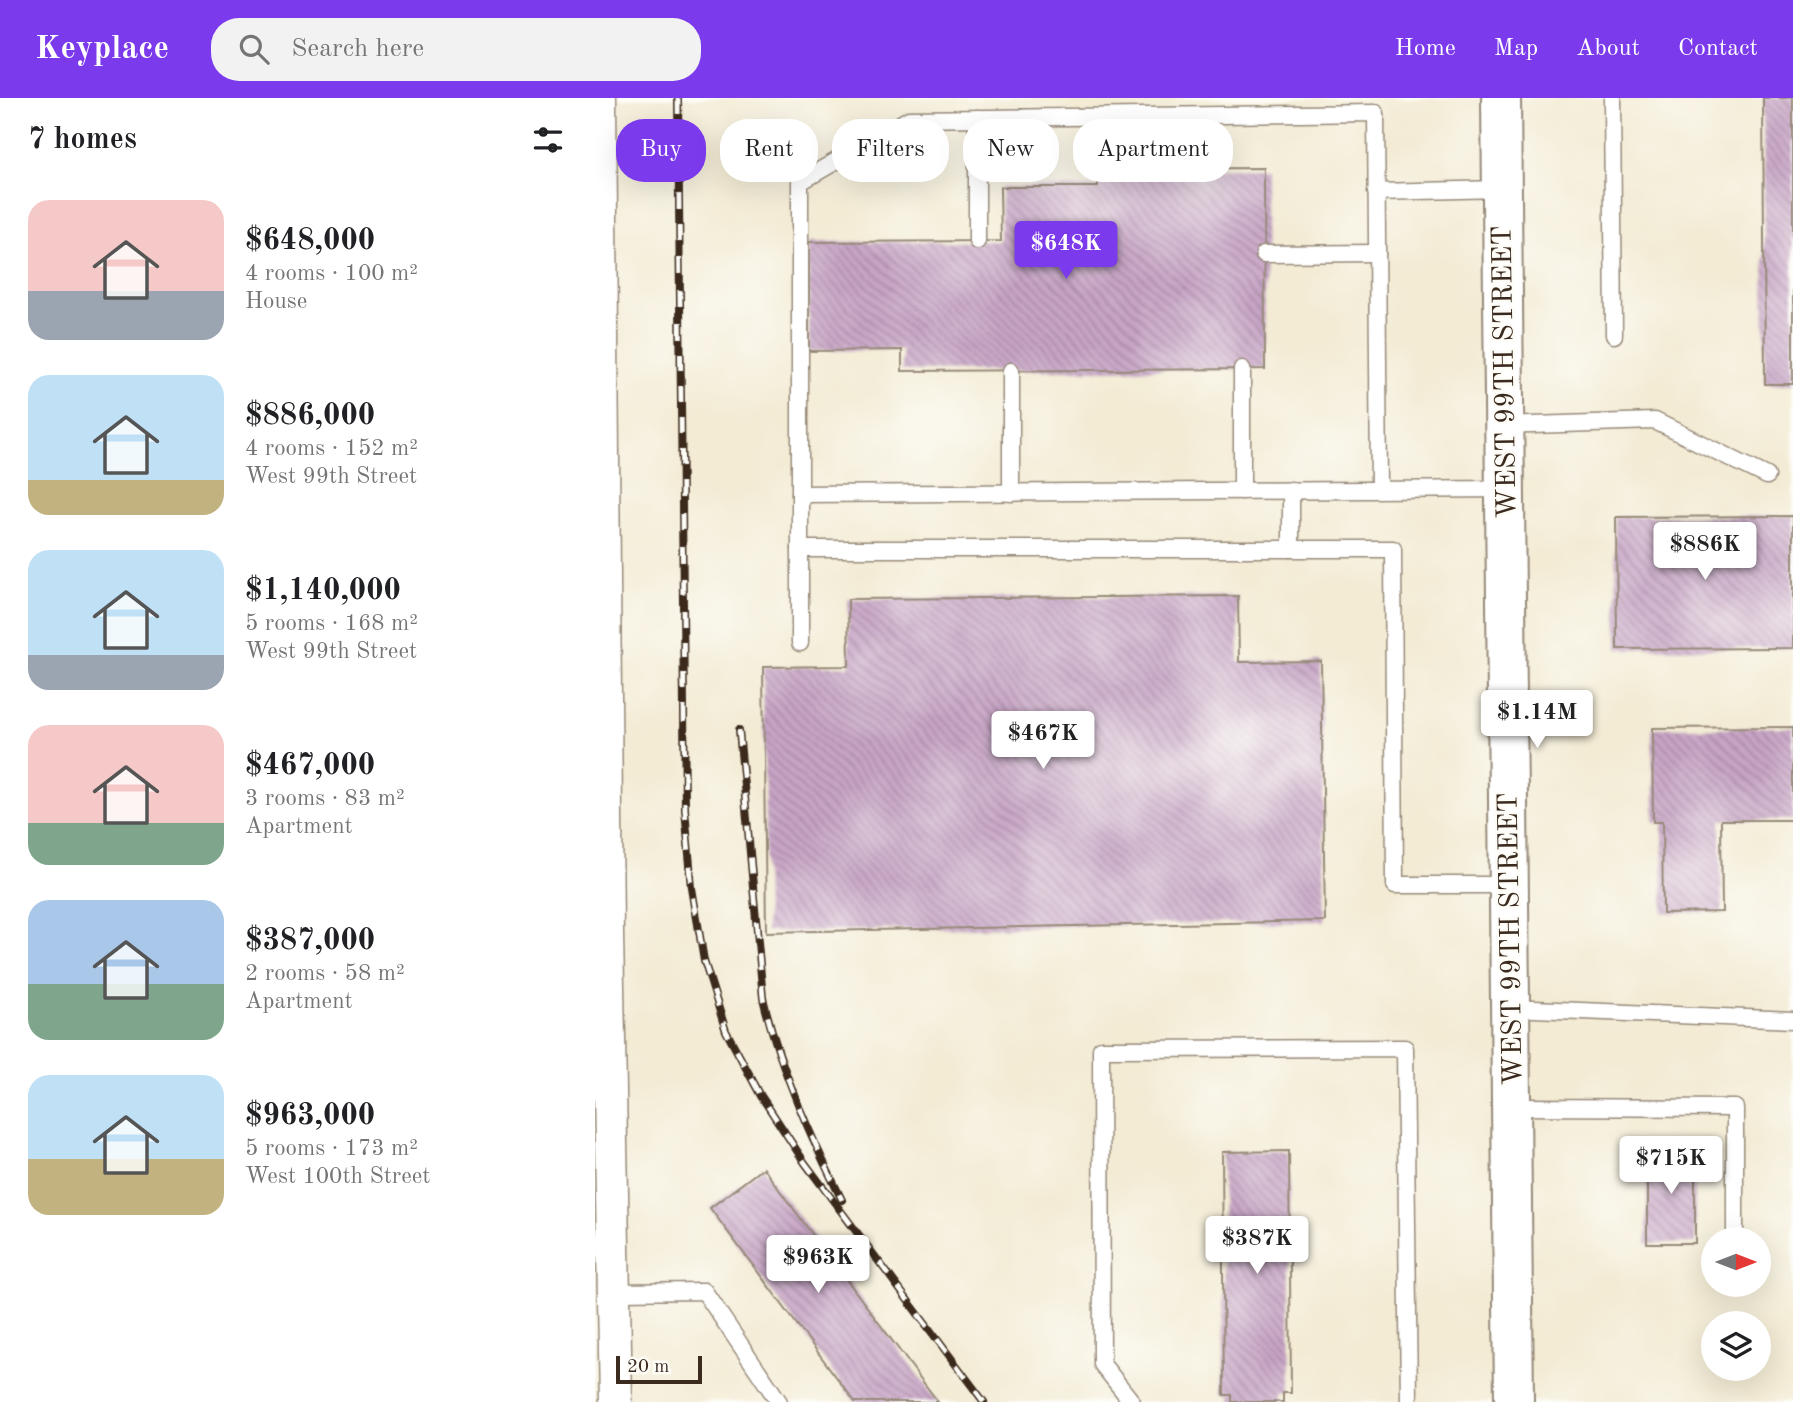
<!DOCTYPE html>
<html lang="en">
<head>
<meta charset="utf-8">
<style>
  :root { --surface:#fff; --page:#f2f2f2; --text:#202124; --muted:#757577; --accent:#7c3aed }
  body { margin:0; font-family:"Old Standard TT",serif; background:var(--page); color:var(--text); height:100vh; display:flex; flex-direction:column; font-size:26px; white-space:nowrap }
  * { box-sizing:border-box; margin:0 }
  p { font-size:23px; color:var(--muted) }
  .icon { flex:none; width:38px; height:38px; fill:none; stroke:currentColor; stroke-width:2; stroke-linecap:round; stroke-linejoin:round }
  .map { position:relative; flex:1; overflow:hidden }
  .side { display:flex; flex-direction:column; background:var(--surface); width:595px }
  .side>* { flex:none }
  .hud { position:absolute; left:21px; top:21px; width:665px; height:63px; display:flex; gap:14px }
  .needle { width:46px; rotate:90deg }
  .tools { position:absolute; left:1106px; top:1129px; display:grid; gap:14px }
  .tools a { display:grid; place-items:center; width:70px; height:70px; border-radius:50%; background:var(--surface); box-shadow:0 7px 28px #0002; font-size:35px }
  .scale { position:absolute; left:21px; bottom:18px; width:86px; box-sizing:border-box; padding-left:7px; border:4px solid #3b2a1e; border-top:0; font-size:19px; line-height:24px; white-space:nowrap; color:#3b2a1e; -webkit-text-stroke:5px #fdfcf7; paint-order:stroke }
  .price { position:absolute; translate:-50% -60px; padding:0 16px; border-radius:7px; background:#fff; color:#222; font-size:23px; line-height:46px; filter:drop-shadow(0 2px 4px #0008) }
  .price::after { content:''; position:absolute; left:50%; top:42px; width:21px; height:16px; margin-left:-10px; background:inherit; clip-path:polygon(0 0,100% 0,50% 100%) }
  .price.active { background:var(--accent); color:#fff }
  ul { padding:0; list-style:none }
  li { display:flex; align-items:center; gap:21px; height:175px; padding:0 28px }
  li span { display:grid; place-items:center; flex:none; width:196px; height:140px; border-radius:21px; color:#555 }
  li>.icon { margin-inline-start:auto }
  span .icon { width:84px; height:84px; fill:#fffc; stroke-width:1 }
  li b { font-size:30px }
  h2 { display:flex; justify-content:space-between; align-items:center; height:84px; padding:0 28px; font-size:30px }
  .pill { padding:0 24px; border-radius:28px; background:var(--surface); box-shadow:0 7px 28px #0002; font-size:24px; line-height:63px }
  .pill.active { background:var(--accent); color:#fff }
  header { display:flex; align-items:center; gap:42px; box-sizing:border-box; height:98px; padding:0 35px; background:var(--accent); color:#fff }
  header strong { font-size:33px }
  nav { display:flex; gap:38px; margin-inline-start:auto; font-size:24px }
  .search { width:490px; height:63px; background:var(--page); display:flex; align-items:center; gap:18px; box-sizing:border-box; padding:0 24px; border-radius:28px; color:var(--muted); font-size:26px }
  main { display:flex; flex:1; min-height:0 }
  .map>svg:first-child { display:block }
  .building { fill:url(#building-back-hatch) }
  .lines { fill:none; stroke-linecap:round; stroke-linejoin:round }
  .service-casing { stroke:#978a79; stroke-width:19 }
  .minor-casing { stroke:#978a79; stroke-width:35 }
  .tertiary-casing { stroke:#978a79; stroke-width:42 }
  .service { stroke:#fff; stroke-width:16 }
  .minor { stroke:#fff; stroke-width:32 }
  .tertiary { stroke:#fff; stroke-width:38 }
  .rail-casing { stroke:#3b2a1e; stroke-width:8 }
  .rail { stroke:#fdfcf7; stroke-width:5; stroke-dasharray:16; stroke-linecap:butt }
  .labels { text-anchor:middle; stroke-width:5; stroke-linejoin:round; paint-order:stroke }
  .street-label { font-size:28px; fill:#3b2a1e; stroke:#fdfcf7 }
</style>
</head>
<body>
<header>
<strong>Keyplace</strong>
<div class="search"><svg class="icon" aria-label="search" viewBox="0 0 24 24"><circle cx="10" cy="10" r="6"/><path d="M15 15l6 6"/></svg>Search here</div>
<nav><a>Home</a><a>Map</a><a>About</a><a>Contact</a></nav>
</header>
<main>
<section class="side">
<h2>7 homes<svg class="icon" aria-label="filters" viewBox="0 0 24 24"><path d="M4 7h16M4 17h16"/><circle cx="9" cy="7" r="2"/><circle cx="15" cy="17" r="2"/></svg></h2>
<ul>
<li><span style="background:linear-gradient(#f6c9c9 65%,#9aa5b1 0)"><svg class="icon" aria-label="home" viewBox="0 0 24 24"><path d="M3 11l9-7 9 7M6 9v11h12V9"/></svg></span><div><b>$648,000</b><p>4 rooms · 100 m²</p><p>House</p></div></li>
<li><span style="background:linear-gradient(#bfe0f5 75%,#c2b280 0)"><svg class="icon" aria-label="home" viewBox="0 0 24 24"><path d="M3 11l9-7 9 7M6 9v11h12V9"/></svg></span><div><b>$886,000</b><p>4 rooms · 152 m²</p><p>West 99th Street</p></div></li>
<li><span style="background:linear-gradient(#bfe0f5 75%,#9aa5b1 0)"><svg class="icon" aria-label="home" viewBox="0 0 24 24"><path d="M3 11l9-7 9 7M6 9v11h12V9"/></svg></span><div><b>$1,140,000</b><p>5 rooms · 168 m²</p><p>West 99th Street</p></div></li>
<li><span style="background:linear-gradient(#f6c9c9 70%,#7fa58c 0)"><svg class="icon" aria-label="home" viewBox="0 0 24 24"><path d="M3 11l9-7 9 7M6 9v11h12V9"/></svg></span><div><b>$467,000</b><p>3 rooms · 83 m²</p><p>Apartment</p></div></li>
<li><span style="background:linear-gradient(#a9c7e8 60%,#7fa58c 0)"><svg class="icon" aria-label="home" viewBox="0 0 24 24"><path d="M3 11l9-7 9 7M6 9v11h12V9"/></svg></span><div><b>$387,000</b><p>2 rooms · 58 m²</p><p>Apartment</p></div></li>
<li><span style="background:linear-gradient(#bfe0f5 60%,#c2b280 0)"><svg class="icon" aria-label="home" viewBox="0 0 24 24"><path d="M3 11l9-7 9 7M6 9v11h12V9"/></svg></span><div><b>$963,000</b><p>5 rooms · 173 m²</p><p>West 100th Street</p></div></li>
</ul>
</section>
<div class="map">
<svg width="1198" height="1304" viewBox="0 0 1198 1304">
  <defs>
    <pattern id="building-back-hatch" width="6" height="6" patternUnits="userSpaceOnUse" patternTransform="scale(1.75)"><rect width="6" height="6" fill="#c7a4c6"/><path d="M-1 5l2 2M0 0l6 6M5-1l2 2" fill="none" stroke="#a386a0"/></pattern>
  </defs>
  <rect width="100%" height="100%" fill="#fdfcf7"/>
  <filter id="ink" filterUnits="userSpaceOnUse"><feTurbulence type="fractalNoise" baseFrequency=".0143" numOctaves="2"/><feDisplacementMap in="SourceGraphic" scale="14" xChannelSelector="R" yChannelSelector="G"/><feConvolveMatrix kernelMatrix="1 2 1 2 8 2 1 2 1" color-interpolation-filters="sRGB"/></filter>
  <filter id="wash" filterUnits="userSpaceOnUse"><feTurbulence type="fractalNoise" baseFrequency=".00686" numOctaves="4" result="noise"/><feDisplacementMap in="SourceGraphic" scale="28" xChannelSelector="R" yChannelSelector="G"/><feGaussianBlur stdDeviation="1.57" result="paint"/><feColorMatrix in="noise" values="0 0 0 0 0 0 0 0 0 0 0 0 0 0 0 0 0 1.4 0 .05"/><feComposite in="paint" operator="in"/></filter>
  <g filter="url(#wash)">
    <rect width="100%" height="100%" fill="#f3ebd4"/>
    <g id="blocks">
      <g class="building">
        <polygon points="1168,0 1198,0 1198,286 1170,286"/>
        <polygon points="669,70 670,271 307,273 307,252 214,253 214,144 406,143 405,89 503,89 503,71"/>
        <polygon points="1198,418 1198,550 1022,551 1021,419"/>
        <polygon points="643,498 644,564 726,563 730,823 171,834 168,569 254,568 253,501"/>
        <polygon points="1198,629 1198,722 1126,722 1127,814 1068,815 1067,724 1058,724 1057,630"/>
        <rect x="1052" y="1050" width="48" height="95"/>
        <polygon points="694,1053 696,1295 688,1295 688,1304 637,1304 637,1297 629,1297 627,1054"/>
        <polygon points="168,1070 343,1304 260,1304 115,1110"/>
      </g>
    </g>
  </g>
  <g filter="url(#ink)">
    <use href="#blocks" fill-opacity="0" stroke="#978a79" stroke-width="2"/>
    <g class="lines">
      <defs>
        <g id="service">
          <polyline points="1017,0 1019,237"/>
          <polyline points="382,20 382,143"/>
          <polyline points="781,94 907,91"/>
          <polyline points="669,156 782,155"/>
          <polyline points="647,271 647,393"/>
          <polyline points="416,273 416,395"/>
          <polyline points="909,328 1060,323 1172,378"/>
          <polyline points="696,392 696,451"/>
          <polyline points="784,392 781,15 314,21 205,84 205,396 910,391"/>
          <polyline points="205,396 205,545"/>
          <polyline points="205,451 798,451 800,787 914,787"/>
          <polyline points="915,910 1198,922"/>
          <polyline points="916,1009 1140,1010 1140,1141"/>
          <polyline points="19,1194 109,1193 184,1304"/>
          <polyline points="537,1304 507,1266 506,951 810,950 814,1304"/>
        </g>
        <polyline id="minor" points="5,0 12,836 21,1304"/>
        <polyline id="tertiary" points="906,0 919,1304"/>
      </defs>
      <use href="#service" class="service-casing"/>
      <use href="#minor" class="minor-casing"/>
      <use href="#tertiary" class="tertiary-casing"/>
      <use href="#service" class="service"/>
      <use href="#minor" class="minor"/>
      <use href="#tertiary" class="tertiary"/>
      <defs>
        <g id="rail">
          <polyline points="83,0 90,711 97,790 109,863 131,933 166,998 210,1065 389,1304"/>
          <path d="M144,632L168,900C185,971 215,1037 247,1102"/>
        </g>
      </defs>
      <use href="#rail" class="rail-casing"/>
      <use href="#rail" class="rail"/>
    </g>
  </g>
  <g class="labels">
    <g class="street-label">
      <text transform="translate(908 274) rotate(-91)" y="10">WEST 99TH STREET</text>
      <text transform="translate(914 841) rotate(-91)" y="10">WEST 99TH STREET</text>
    </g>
  </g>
</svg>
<div class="tools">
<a><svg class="needle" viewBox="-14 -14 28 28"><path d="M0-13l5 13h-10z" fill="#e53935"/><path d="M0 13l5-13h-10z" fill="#757577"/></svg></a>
<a><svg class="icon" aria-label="layers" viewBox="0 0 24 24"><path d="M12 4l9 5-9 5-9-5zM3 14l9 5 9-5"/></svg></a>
</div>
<div class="scale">20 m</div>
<b class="price active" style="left:471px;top:183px">$648K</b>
<b class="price" style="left:1110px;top:484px">$886K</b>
<b class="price" style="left:942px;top:652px">$1.14M</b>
<b class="price" style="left:448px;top:673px">$467K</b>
<b class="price" style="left:1076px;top:1098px">$715K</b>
<b class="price" style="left:662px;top:1178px">$387K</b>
<b class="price" style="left:223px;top:1197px">$963K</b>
<div class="hud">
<a class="pill active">Buy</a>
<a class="pill">Rent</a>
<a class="pill">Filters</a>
<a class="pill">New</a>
<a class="pill">Apartment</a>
</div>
</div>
</main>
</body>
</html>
